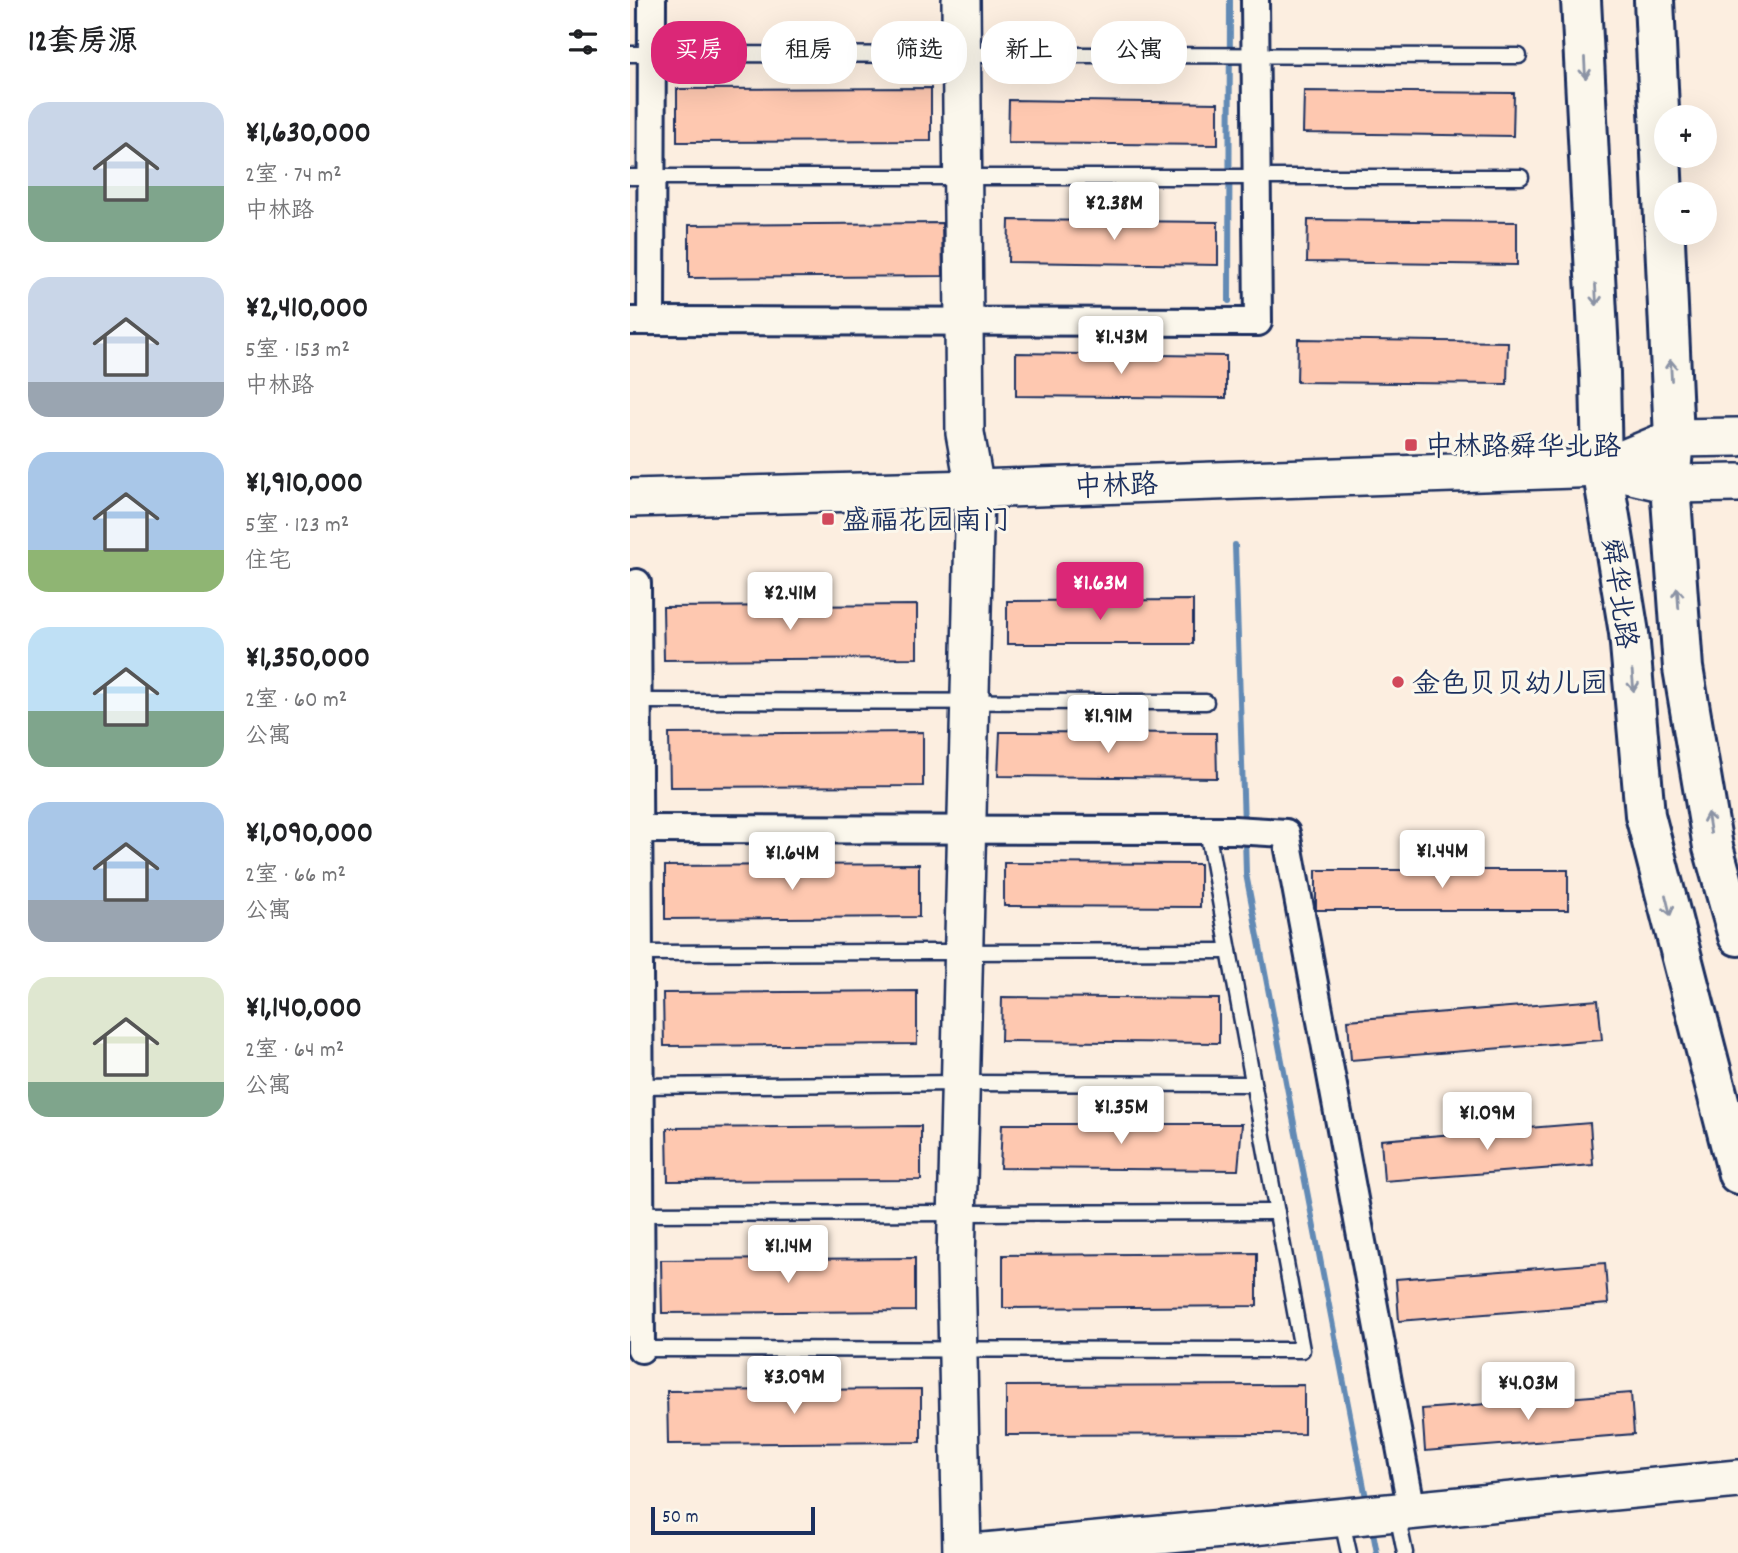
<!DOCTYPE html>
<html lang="zh">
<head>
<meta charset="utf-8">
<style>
  :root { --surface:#fff; --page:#f2f2f2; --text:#202124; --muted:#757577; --accent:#db2777 }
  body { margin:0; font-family:Dekko,"LXGW WenKai TC",sans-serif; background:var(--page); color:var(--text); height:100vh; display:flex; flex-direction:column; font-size:26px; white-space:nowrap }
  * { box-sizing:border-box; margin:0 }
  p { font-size:23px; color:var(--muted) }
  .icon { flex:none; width:38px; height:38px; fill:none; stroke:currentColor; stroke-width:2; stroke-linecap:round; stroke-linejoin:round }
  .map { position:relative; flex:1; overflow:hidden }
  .details { display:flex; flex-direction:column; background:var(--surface); width:630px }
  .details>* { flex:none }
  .banner { position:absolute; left:21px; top:21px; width:665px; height:63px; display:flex; gap:14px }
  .tools { position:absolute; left:1024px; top:105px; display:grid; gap:14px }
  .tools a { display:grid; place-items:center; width:63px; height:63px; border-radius:50%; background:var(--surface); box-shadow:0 7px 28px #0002; font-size:35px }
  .scale { position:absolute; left:21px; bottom:18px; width:164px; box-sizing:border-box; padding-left:7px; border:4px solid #1b2f5e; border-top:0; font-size:19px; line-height:24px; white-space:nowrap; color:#1b2f5e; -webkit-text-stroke:5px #fbf7ec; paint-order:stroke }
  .price { position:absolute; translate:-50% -60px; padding:0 16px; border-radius:7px; background:#fff; color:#222; font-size:23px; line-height:46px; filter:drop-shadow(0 2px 4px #0008) }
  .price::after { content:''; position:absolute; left:50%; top:42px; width:21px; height:16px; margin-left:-10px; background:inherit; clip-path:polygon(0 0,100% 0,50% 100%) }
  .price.active { background:var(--accent); color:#fff }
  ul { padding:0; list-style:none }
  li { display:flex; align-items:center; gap:21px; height:175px; padding:0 28px }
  li span { display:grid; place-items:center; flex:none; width:196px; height:140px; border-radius:21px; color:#555 }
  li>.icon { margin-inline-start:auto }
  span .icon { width:84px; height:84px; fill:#fffc; stroke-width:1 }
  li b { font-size:30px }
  h2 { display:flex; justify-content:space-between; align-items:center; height:84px; padding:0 28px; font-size:30px }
  .tag { padding:0 24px; border-radius:28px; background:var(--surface); box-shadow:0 7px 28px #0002; font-size:24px; line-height:63px }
  .tag.active { background:var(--accent); color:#fff }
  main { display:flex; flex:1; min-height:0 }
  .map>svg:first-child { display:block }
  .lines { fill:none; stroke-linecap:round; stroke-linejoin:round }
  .stream { stroke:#628ab5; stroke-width:6 }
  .building { fill:#fec8b0; stroke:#1b2f5e; stroke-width:2 }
  .lane-casing { stroke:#1b2f5e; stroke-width:19 }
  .street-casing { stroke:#1b2f5e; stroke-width:32 }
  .secondary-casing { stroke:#1b2f5e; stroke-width:42 }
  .primary-casing { stroke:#1b2f5e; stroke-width:44 }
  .lane { stroke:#fbf7ec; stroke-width:14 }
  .street { stroke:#fbf7ec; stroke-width:26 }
  .secondary { stroke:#fbf7ec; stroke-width:37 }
  .primary { stroke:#fbf7ec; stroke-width:38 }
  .oneway { stroke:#8b93a5 }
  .poi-dot { fill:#d1495b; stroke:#fbf7ec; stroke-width:2.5 }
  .labels { text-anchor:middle; stroke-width:6; stroke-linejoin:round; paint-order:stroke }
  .poi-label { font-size:28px; fill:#1b2f5e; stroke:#fbf7ec; text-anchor:start }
  .street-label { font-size:28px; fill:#1b2f5e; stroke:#fbf7ec }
</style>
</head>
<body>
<main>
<section class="details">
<h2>12套房源<svg class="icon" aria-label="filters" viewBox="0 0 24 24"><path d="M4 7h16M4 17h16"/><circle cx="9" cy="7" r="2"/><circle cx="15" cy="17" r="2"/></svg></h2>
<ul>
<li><span style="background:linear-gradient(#c9d6e8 60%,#7fa58c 0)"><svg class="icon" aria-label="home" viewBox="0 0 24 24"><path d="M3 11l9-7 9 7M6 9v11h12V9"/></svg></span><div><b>¥1,630,000</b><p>2室 · 74 m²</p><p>中林路</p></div></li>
<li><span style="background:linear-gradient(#c9d6e8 75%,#9aa5b1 0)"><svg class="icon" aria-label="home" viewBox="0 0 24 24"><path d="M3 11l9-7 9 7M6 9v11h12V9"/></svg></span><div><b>¥2,410,000</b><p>5室 · 153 m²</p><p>中林路</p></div></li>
<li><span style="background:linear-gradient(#a9c7e8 70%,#8fb573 0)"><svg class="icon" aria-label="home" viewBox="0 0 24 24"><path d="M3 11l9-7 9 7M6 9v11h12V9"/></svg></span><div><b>¥1,910,000</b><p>5室 · 123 m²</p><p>住宅</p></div></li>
<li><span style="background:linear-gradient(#bfe0f5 60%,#7fa58c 0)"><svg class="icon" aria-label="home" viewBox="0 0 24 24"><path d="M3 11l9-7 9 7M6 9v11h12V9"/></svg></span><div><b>¥1,350,000</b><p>2室 · 60 m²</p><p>公寓</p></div></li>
<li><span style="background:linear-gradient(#a9c7e8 70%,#9aa5b1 0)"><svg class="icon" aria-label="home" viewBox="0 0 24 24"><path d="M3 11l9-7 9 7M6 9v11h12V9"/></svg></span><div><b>¥1,090,000</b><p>2室 · 66 m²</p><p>公寓</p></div></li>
<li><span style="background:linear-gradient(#dfe7d0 75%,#7fa58c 0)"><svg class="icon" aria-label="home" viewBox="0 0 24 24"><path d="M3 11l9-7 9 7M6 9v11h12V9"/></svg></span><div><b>¥1,140,000</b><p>2室 · 64 m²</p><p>公寓</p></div></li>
</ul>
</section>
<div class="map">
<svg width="1108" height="1553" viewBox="0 0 1108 1553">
  <rect width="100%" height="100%" fill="#fceee0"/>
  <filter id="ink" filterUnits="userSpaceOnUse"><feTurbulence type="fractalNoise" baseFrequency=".0143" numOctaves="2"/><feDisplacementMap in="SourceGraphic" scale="14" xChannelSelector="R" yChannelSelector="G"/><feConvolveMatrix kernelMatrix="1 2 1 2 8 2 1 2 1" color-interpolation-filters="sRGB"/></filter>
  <g filter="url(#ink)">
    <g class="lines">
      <g class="stream">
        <polyline points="599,301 600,0"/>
        <polyline points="605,545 614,825"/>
        <polyline points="615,836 616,874 737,1503"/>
        <polyline points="742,1527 747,1553"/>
      </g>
    </g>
    <g class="building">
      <polygon points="301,88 301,141 47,142 47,89"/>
      <polygon points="674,91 884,93 883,136 673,133"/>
      <polygon points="379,100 588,103 588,145 378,143"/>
      <polygon points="379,220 588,222 588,265 378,262"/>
      <polygon points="678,220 887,222 887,265 677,262"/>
      <polygon points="312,223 313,276 59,278 59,225"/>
      <polygon points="668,339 878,342 877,384 667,382"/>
      <polygon points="386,353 596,356 596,398 386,396"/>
      <polygon points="563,600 563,644 377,644 377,601"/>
      <polygon points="287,605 287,658 34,660 33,607"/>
      <polygon points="293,732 293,786 40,787 39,734"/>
      <polygon points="370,732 586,733 587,778 368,776"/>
      <polygon points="374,863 570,864 570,907 374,906"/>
      <polygon points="289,864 289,917 35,919 35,866"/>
      <rect x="686" y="870" width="252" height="40"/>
      <polygon points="287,991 287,1044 34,1046 33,993"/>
      <polygon points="372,997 589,999 589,1043 371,1041"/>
      <polygon points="968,1000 972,1040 721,1060 718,1020"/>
      <polygon points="960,1123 963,1165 754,1181 751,1140"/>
      <polygon points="372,1124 612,1124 608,1170 370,1168"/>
      <polygon points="291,1126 291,1180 38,1181 37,1128"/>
      <polygon points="627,1253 627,1306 373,1308 373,1255"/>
      <polygon points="285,1258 285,1311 32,1313 31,1260"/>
      <polygon points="975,1263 978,1304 769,1321 766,1279"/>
      <polygon points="674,1385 674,1434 376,1435 376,1386"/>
      <polygon points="291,1389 291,1442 38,1444 37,1391"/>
      <polygon points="1001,1393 1004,1434 795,1451 792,1409"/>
    </g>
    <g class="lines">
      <defs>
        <g id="lane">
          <polyline points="0,54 889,56"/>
          <polyline points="0,177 891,177"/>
          <polyline points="1,701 576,702"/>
          <polyline points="5,953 599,951"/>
          <polyline points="5,1086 331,1083 623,1084"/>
          <polyline points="4,1214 647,1212"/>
          <polyline points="5,1349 672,1350 577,830"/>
          <polyline points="767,1514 775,1553"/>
          <polyline points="711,1517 719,1553"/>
        </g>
        <g id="street">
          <polyline points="0,321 628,322 625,0"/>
          <polyline points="21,321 22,0"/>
          <polyline points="7,583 11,1349"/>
          <polyline points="0,829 604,830 656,833 782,1511"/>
        </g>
        <g id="secondary">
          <polyline points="331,0 335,433 345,489 326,1263 332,1553"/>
          <polyline points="972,468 1044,438 1108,437"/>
          <polyline points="0,498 345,489 972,468 1040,484 1108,483"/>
          <polyline points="344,1553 1108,1479"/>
        </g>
        <g id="primary">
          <polyline points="951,0 970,373 972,468 999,633 1015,815 1108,1174"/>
          <polyline points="1024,0 1044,438 1040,484 1053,668 1083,847 1108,936"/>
        </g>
      </defs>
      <use href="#lane" class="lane-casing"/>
      <use href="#street" class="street-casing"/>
      <use href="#secondary" class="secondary-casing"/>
      <use href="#primary" class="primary-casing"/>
      <use href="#lane" class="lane"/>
      <use href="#street" class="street"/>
      <use href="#secondary" class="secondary"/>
      <use href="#primary" class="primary"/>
    </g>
    <defs><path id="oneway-shaft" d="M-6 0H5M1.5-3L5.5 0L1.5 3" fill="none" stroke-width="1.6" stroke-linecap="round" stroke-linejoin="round" transform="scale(1.75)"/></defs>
    <g class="oneway">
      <use href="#oneway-shaft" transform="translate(955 68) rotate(87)"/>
      <use href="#oneway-shaft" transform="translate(966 295) rotate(87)"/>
      <use href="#oneway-shaft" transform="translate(1041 370) rotate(-93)"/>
      <use href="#oneway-shaft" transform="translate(1048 598) rotate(-94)"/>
      <use href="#oneway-shaft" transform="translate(1003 681) rotate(85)"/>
      <use href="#oneway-shaft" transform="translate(1079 823) rotate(-99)"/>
      <use href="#oneway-shaft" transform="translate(1038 905) rotate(76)"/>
    </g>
  </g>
  <g class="poi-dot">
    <rect x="774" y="438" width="14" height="14" rx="3.5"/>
    <rect x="191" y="512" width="14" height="14" rx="3.5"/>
    <circle cx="768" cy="682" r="7"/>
  </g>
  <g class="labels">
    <g class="poi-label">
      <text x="795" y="455">中林路舜华北路</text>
      <text x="212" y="529">盛福花园南门</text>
      <text x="782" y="692">金色贝贝幼儿园</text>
    </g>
    <g class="street-label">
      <text transform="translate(486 484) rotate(-2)" y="10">中林路</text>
      <text transform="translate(991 593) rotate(82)" y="10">舜华北路</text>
    </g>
  </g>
</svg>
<div class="tools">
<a>+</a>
<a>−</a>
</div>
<div class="scale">50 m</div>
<b class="price" style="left:484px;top:242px">¥2.38M</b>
<b class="price" style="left:491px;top:376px">¥1.43M</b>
<b class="price active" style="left:470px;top:622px">¥1.63M</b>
<b class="price" style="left:160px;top:632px">¥2.41M</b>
<b class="price" style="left:478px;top:755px">¥1.91M</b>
<b class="price" style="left:812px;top:890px">¥1.44M</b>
<b class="price" style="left:162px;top:892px">¥1.64M</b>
<b class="price" style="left:491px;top:1146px">¥1.35M</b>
<b class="price" style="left:857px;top:1152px">¥1.09M</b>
<b class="price" style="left:158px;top:1285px">¥1.14M</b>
<b class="price" style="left:164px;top:1416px">¥3.09M</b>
<b class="price" style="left:898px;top:1422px">¥4.03M</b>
<div class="banner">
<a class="tag active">买房</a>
<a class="tag">租房</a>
<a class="tag">筛选</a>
<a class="tag">新上</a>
<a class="tag">公寓</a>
</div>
</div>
</main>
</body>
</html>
